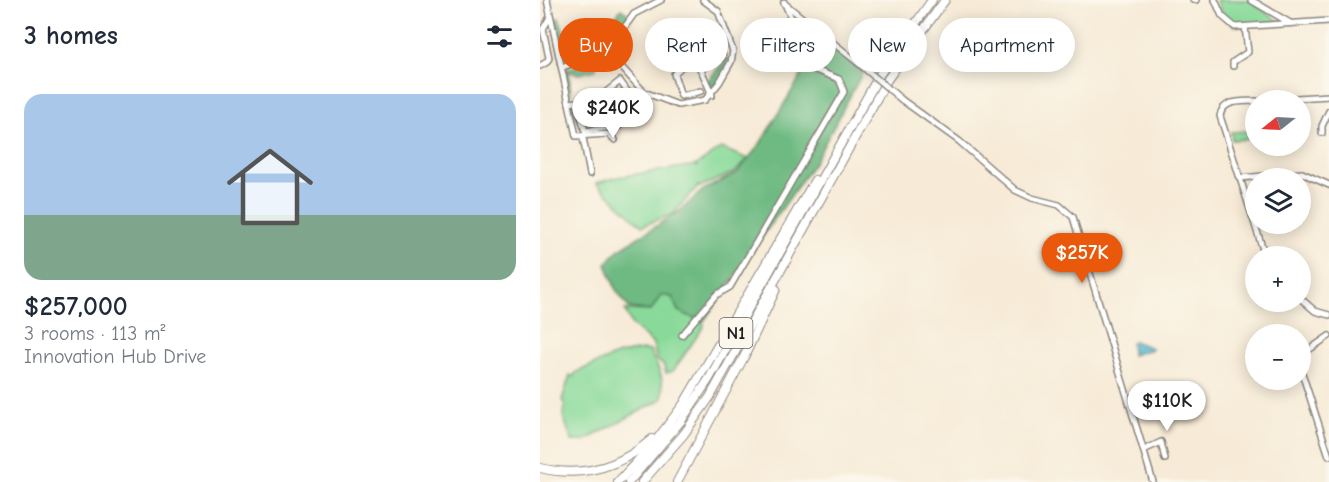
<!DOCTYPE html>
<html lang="en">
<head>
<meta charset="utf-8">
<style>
  :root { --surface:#fff; --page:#f2f2f3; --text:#1f2937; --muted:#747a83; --line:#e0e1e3; --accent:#ea580c }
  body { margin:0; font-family:"Comic Neue",sans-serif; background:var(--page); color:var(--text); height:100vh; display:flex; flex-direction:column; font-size:22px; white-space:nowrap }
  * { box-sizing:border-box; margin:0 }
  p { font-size:20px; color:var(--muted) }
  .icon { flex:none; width:33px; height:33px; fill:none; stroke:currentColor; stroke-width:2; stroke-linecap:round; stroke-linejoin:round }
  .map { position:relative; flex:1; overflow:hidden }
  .side { display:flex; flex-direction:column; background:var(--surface); width:540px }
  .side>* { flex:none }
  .banner { position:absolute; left:18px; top:18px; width:570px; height:54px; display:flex; gap:12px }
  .needle { width:39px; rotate:252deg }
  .controls { position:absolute; left:705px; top:90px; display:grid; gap:12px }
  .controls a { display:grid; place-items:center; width:66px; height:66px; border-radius:50%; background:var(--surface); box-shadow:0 3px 15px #0003; font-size:30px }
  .price { position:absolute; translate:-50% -51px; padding:0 14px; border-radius:21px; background:#fff; color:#222; font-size:20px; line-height:39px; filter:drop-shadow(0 2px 3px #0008) }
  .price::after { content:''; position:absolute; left:50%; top:36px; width:18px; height:14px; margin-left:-9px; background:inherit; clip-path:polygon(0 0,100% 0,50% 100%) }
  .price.selected { background:var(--accent); color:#fff }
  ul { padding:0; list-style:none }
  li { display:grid; align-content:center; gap:12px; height:318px; padding:0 24px }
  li+li { border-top:2px solid var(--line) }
  li span { display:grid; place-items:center; height:186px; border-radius:18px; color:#555 }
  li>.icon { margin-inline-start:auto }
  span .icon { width:108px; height:108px; fill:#fffc; stroke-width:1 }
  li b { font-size:26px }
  h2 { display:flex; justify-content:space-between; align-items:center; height:72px; padding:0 24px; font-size:26px }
  .pill { padding:0 21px; border-radius:27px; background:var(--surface); box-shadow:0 3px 15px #0003; font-size:21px; line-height:54px }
  .pill.selected { background:var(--accent); color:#fff }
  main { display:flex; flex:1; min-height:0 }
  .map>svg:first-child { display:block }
  .green { fill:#89da9a; stroke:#527b5b; stroke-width:1.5 }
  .forest { fill:#6eba82; stroke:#456b4f; stroke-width:1.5 }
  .water { fill:#49b1c8; stroke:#326672; stroke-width:1.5 }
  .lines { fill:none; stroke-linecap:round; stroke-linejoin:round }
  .minor-casing { stroke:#8a847a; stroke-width:8 }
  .highway-casing { stroke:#8a847a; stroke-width:10 }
  .minor { stroke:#fff; stroke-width:5 }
  .highway { stroke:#fff; stroke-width:8 }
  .minor-bridge-casing { stroke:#8a847a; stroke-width:8; stroke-linecap:butt }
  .minor-bridge { stroke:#fff; stroke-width:5 }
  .labels { text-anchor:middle; stroke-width:5; stroke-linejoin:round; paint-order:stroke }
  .shield { fill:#fbf7ec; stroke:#5f5e5a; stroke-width:1.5 }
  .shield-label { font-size:18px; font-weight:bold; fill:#1c1c1c }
</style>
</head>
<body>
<main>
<section class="side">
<h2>3 homes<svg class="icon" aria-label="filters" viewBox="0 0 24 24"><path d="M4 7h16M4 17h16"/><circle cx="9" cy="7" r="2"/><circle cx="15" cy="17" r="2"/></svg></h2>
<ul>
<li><span style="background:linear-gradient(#a9c7e8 65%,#7fa58c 0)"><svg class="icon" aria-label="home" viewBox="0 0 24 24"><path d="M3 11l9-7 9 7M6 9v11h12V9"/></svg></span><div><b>$257,000</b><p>3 rooms · 113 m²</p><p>Innovation Hub Drive</p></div></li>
</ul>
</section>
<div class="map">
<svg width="789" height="482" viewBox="0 0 789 482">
  <rect width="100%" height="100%" fill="#fbf7ec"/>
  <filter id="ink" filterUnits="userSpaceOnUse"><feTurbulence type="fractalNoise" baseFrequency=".0167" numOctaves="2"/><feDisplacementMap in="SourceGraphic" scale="12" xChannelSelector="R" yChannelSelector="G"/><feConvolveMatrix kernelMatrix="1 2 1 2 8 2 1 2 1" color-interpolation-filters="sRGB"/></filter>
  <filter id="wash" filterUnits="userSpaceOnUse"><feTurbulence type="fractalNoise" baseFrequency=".008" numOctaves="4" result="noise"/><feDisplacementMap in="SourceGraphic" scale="24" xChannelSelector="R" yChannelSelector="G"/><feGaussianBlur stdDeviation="1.35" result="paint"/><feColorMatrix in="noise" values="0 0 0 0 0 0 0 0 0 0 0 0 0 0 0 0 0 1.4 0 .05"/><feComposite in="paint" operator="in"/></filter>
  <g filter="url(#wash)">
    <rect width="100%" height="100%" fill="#f7ebd7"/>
    <g class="green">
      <polygon points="676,0 709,0 740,22 695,26 684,18"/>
      <polygon points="708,131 709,139 692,140 691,132"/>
      <polygon points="181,148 208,159 195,172 157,188 159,185 133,214 102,226 56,183 78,177 156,165 157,168 157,165"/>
      <polygon points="121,295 132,297 138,311 163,322 164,326 133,371 126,373 124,366 117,360 113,344 92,325 85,310 111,311"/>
      <path d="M103,350L110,351C119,369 125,379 122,399L44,441H32L23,416L25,406L22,400L30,375L33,377L36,372L79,354Z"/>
    </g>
    <g class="forest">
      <polygon points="247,7 323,72 275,161 163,322 138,311 132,297 121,295 111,311 89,308 76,290 66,264 78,250 140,211 163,190 197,173 220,144 261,76 260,45"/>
      <polygon points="81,9 90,15 79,31 69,26"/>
      <polygon points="19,18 32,55 23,59 15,20"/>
      <polygon points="76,33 55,54 24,65 23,62"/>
      <polygon points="60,57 60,60 45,67 56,64 56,70 39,74 29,72 31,94 29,93 25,70"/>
      <polygon points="186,59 189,59 175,90 166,83"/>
    </g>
    <polygon class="water" points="594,341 612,348 612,349 592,355 591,343"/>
  </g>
  <g filter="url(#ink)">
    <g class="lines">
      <defs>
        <g id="minor">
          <polyline points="7,0 36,136 69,134 75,140"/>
          <polyline points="653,0 656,0"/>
          <polyline points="675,0 682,16 695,27 789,21"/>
          <polyline points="711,0 750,23"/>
          <polyline points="244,3 317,62"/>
          <polyline points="119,48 133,47 142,66 158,63 172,95"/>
          <polyline points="134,48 151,45 158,63"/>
          <polyline points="66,50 104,92 138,105 165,100 179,83 191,62 193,51 178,11 163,0"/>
          <polyline points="0,66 7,62 9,58 3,29 10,17"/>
          <polyline points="142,66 134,74 141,96 161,91"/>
          <polyline points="693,66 693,62 708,52 705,27"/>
          <polyline points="23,67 62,53 74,42 94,14 121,0"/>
          <polyline points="160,69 183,57 176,34"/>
          <polyline points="362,100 419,141 475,190 492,198 519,205 533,217 613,482"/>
          <polyline points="723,100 789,96"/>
          <path d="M716,101C701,102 683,99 680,116L725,256"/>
          <polyline points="29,103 37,102 45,131 79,126 95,102 80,81 60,97 37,102"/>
          <polyline points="782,133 782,126 789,111"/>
          <polyline points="43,138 50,174"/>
          <polyline points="700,178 762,173 789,185"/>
          <polyline points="760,298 775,311 789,315"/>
          <polyline points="142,335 176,295 190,287 304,92 299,79 270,68 267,64 264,47 244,2"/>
          <polyline points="760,356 789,336"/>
          <polyline points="760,367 789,456"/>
          <polyline points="604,450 621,442 625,459"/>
        </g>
        <g id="highway">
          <path d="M0,468C42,478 80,467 112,439"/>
          <polyline points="78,482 115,442 143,405 275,180"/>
          <polyline points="89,482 141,421 169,379 340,74 392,0"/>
          <polyline points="102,482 144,434 170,397 347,80 405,0"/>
          <polyline points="137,482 204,357 236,289"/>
        </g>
      </defs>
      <use href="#minor" class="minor-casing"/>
      <use href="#highway" class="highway-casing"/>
      <use href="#minor" class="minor"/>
      <use href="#highway" class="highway"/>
      <defs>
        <polyline id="minor-bridge" points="317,62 362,100"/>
      </defs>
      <use href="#minor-bridge" class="minor-bridge-casing"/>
      <use href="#minor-bridge" class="minor-bridge"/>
    </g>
  </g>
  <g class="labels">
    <rect class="shield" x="179.5" y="318" width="33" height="30" rx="4.5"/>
    <g class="shield-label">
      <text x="196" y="339">N1</text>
    </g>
  </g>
</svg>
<div class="controls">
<a><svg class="needle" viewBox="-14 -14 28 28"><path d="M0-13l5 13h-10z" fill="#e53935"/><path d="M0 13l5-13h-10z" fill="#747a83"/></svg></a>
<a><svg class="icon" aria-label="layers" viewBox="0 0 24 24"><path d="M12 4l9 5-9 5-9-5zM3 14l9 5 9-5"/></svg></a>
<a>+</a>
<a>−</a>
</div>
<b class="price" style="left:73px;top:139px">$240K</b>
<b class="price selected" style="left:542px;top:284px">$257K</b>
<b class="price" style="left:627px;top:432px">$110K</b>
<div class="banner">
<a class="pill selected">Buy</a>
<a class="pill">Rent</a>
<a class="pill">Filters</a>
<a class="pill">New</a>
<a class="pill">Apartment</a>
</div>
</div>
</main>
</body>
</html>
